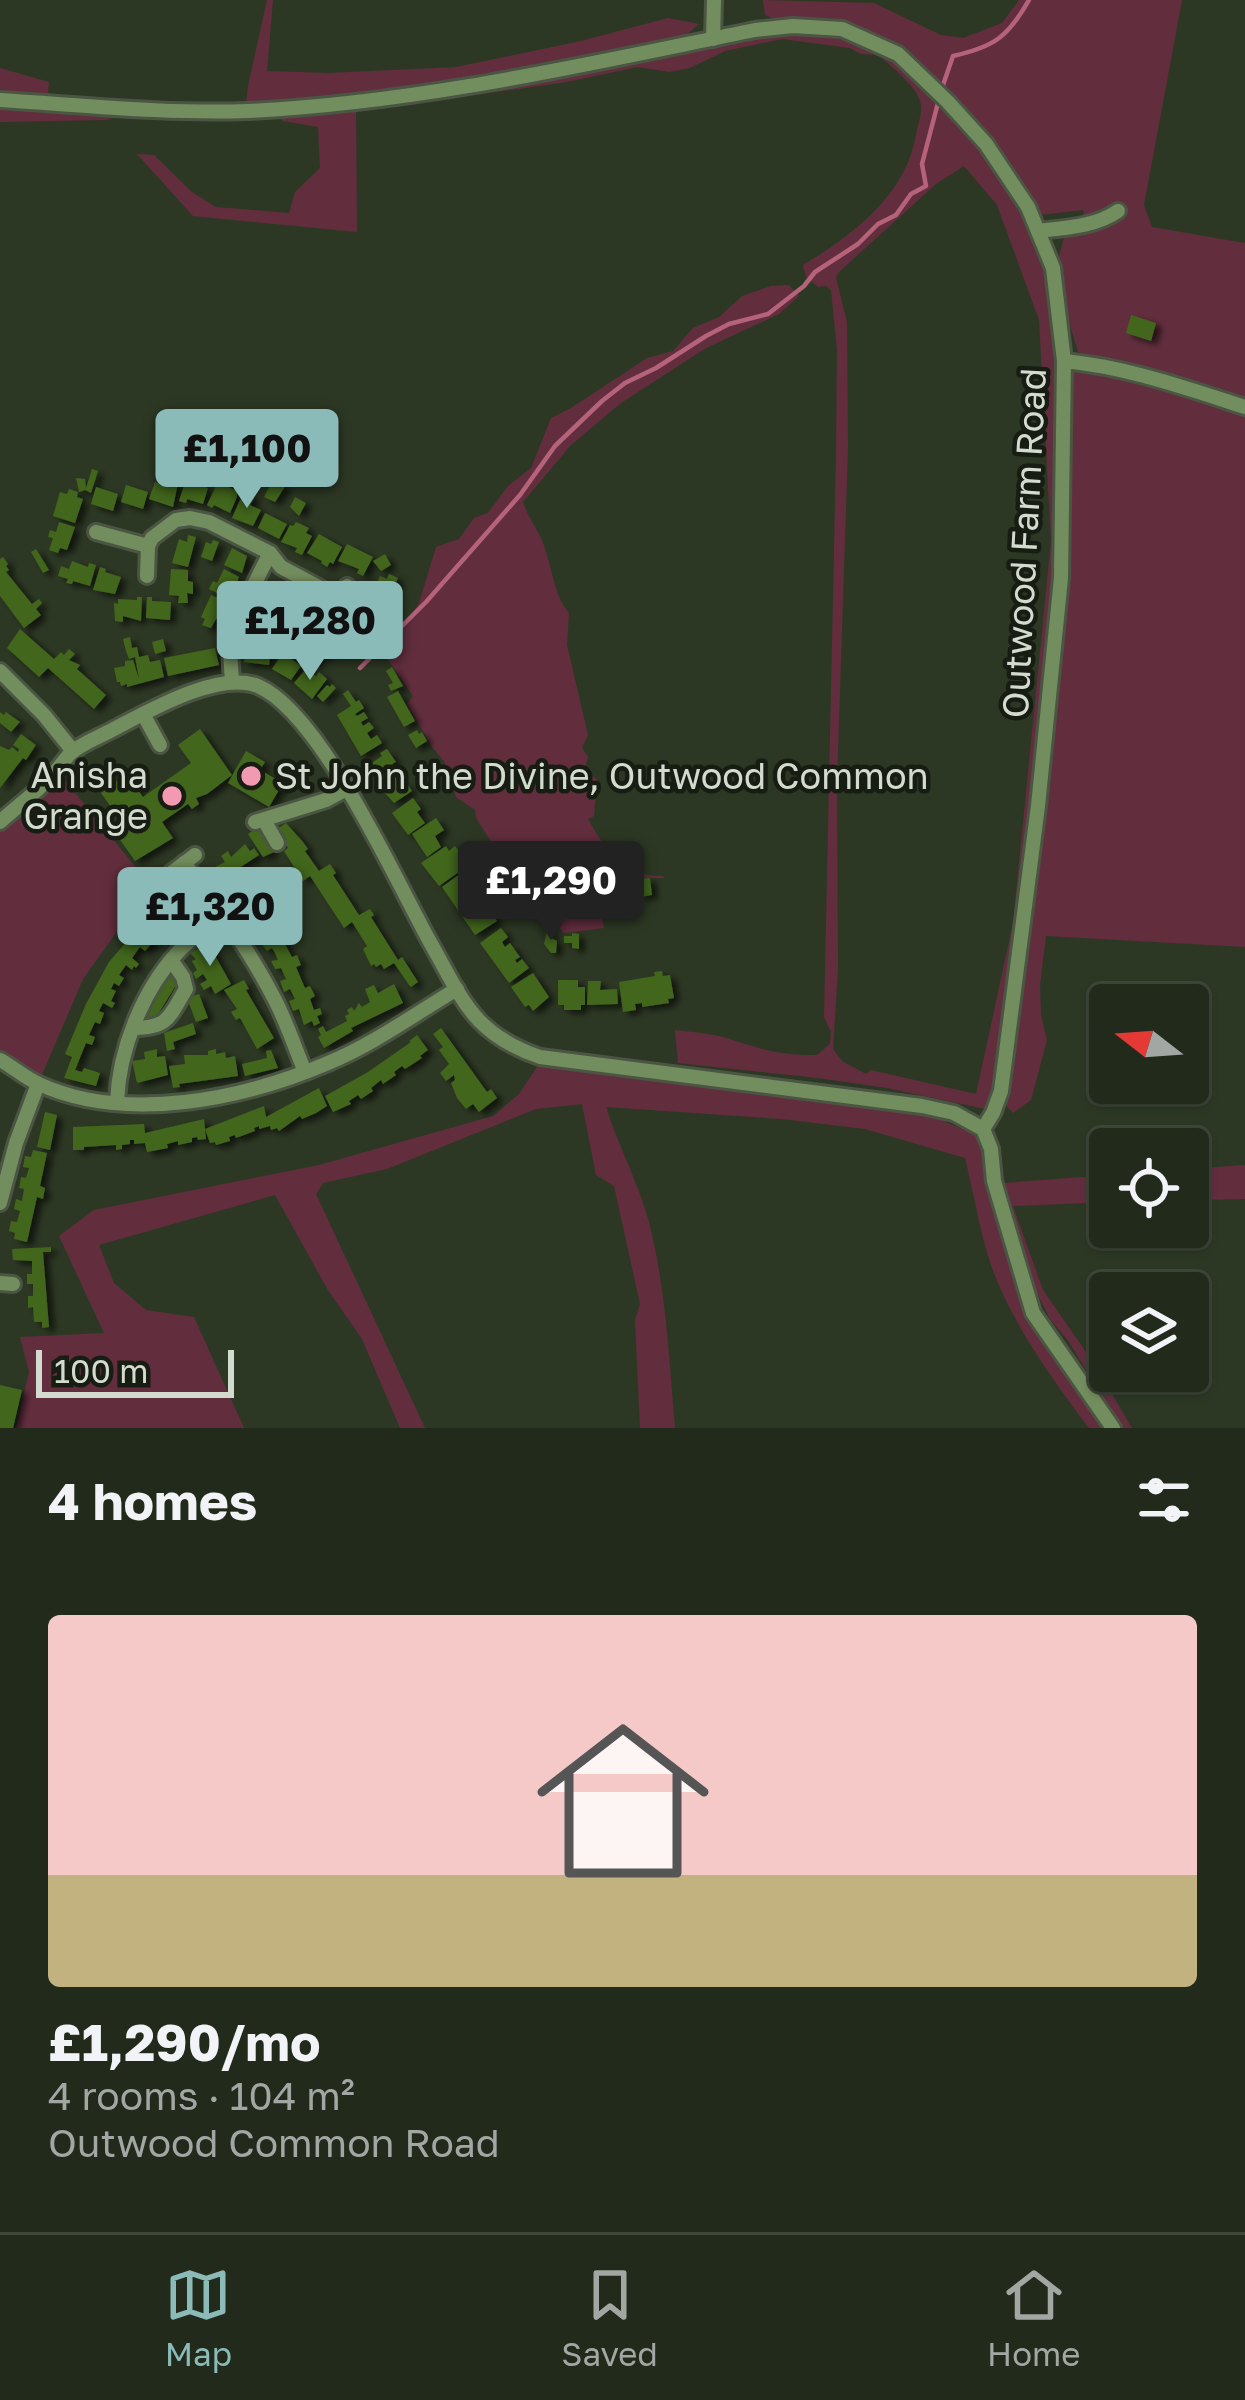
<!DOCTYPE html>
<html lang="en">
<head>
<meta charset="utf-8">
<style>
  :root { --surface:#222a1b; --page:#2a3224; --text:#f1f3f6; --muted:#a2a7a3; --line:#3f463a; --accent:#8bbbb9 }
  body { margin:0; font-family:"Golos Text",sans-serif; background:var(--page); color:var(--text); height:100vh; display:flex; flex-direction:column; font-size:45px; white-space:nowrap }
  * { box-sizing:border-box; margin:0 }
  p { font-size:39px; color:var(--muted) }
  .icon { flex:none; width:66px; height:66px; fill:none; stroke:currentColor; stroke-width:2; stroke-linecap:round; stroke-linejoin:round }
  .map { position:relative; height:1428px; overflow:hidden }
  .drawer { display:flex; flex-direction:column; background:var(--surface); flex:1 }
  .drawer>* { flex:none }
  .needle { width:78px; rotate:287deg }
  .controls { position:absolute; left:1089px; top:984px; display:grid; gap:24px }
  .controls a { display:grid; place-items:center; width:120px; height:120px; border-radius:12px; background:var(--surface); box-shadow:0 3px 9px #0004,0 0 0 3px var(--line); font-size:60px }
  .scale { position:absolute; left:36px; bottom:30px; width:198px; box-sizing:border-box; padding-left:12px; border:6px solid #d3dbce; border-top:0; font-size:33px; line-height:42px; white-space:nowrap; color:#d3dbce; -webkit-text-stroke:9px #181d14; paint-order:stroke }
  .price { position:absolute; translate:-50% -102px; padding:0 27px; border-radius:12px; background:var(--accent); color:#111; font-size:39px; line-height:78px; filter:drop-shadow(0 3px 6px #0008) }
  .price::after { content:''; position:absolute; left:50%; top:72px; width:36px; height:27px; margin-left:-18px; background:inherit; clip-path:polygon(0 0,100% 0,50% 100%) }
  .price.active { background:#222; color:#fff }
  ul { padding:0; list-style:none }
  li { display:grid; align-content:center; gap:24px; height:636px; padding:0 48px }
  li span { display:grid; place-items:center; height:372px; border-radius:12px; color:#555 }
  li>.icon { margin-inline-start:auto }
  span .icon { width:216px; height:216px; fill:#fffc; stroke-width:1 }
  li b { font-size:51px }
  h2 { display:flex; justify-content:space-between; align-items:center; height:144px; padding:0 48px; font-size:51px }
  .menu { display:flex; justify-content:space-around; align-items:center; height:168px; border-top:3px solid var(--line); background:var(--surface); font-size:33px; color:var(--muted) }
  .menu a { display:grid; justify-items:center; gap:6px }
  .menu .active { color:var(--accent) }
  .map>svg:first-child { display:block }
  .green { fill:#622e3e; fill-rule:evenodd }
  .lines { fill:none; stroke-linecap:round; stroke-linejoin:round }
  .stream { stroke:#b5637b; stroke-width:4.5 }
  .building { fill:#42661d; filter:url(#shadow) }
  .minor-casing { stroke:#4b5543; stroke-width:20 }
  .minor { stroke:#738e5e; stroke-width:14 }
  .poi-dot { fill:#f19ab2; stroke:#181d14; stroke-width:4.5 }
  .labels { text-anchor:middle; stroke-width:9; stroke-linejoin:round; paint-order:stroke }
  .street-label { font-size:36px; fill:#d3dbce; stroke:#181d14 }
  .poi-label { font-size:36px; fill:#d3dbce; stroke:#181d14; text-anchor:end }
</style>
</head>
<body>
<div class="map">
<svg width="1245" height="1428" viewBox="0 0 1245 1428">
  <defs>
    <filter id="shadow"><feDropShadow dx="6" dy="4" stdDeviation="3" flood-color="#0009"/></filter>
  </defs>
  <rect width="100%" height="100%" fill="#2d3824"/>
  <g class="green">
    <path d="M267,0H273L267,71L328,73L456,67L581,41L668,18L699,24L673,46L792,26L765,15L763,0L874,3L941,35L963,38L1002,23L1019,0H1182L1144,205L1152,227L1245,243V397L1210,385L1078,352L1065,308L1059,256L1067,227L1085,224L1083,210L1031,216L1047,258L1064,361L1245,407V947L1046,936L1040,985L1041,1015L1047,1040L1031,1100L1013,1113L998,1097V1085L985,1109L887,1088L818,1078L678,1063L675,1030C691,1032 708,1033 723,1037C759,1048 778,1056 817,1055L830,1044L831,1032L824,1017L836,455L837,350L831,290L826,286L818,287L806,277L803,265C853,235 907,194 916,134C918,125 922,114 921,105C919,87 892,68 879,55L861,54L850,48L782,39L725,51L690,68L670,72L638,67L567,82L356,112L357,232L193,216L137,154L154,155L192,192L216,207L289,213L295,192L320,168L318,127L283,121L268,109L245,111L248,86ZM898,54L946,87L999,153L896,55ZM964,166L997,205L1039,320L1051,541L1013,923L976,1094L871,1070L866,1074L842,1061L833,1049L838,969L837,782L848,448L847,322L836,278L839,272L936,184Z"/>
    <polygon points="0,68 49,82 47,103 0,100"/>
    <polygon points="0,102 117,110 118,116 106,120 0,122"/>
    <path d="M789,285L799,296L779,314L706,348L621,403L571,445L523,502C527,515 535,526 541,538C552,563 553,595 569,613L567,645L588,735L582,748L588,757L584,771L597,779L594,816L588,819C607,852 621,876 663,876L664,878H595L604,928L564,933L527,892L503,855L490,840L476,818L475,810L456,797L444,761L432,747L407,704L413,696L380,648L410,617L419,603L436,547L459,539L474,518L488,513L508,486L531,468L551,418L571,408L647,358L673,351L693,328L719,317L742,296L771,286Z"/>
    <polygon points="56,769 154,890 118,930 83,979 38,1084 0,1060 0,822"/>
    <path d="M539,1064L864,1100L936,1118L972,1133L985,1146C994,1191 998,1242 1016,1285C1037,1336 1076,1382 1107,1428H1089C1052,1379 1008,1318 989,1259C979,1226 973,1191 965,1158L865,1129L781,1119L606,1107C618,1145 638,1182 649,1222C666,1289 669,1359 675,1428H640L635,1320L640,1304L614,1186L596,1175L582,1104L536,1109L387,1169L323,1183L316,1194L425,1428H400L362,1339L328,1290L275,1195L99,1245L114,1283L146,1310L194,1317L244,1428H16L29,1372L20,1337L104,1333L59,1236L94,1210L319,1165L493,1116L519,1094Z"/>
    <polygon points="1245,1165 1245,1199 1188,1200 1188,1169"/>
    <polygon points="1110,1175 1110,1202 1013,1206 1043,1290 1093,1362 1132,1428 1121,1428 1069,1342 1050,1319 1035,1289 1006,1207 1004,1183"/>
  </g>
  <g class="lines">
    <g class="stream">
      <path d="M942,88L953,56C994,47 1008,37 1029,0"/>
      <polyline points="360,668 426,602 520,495 555,446 602,401 625,383 656,368 706,336 729,324 768,314 804,286 815,272 858,244 878,224 896,215 911,194 926,186 922,164 939,99"/>
    </g>
  </g>
  <g class="building">
    <polygon points="1131,315 1156,323 1151,341 1126,333"/>
    <polygon points="185,432 208,442 205,450 200,448 197,458 192,456 190,463 183,461 186,452 194,450 194,446 182,439"/>
    <polygon points="218,457 227,463 222,478 211,473"/>
    <polygon points="92,469 98,471 91,493 85,490 79,492 76,478 85,479 86,488"/>
    <polygon points="168,480 178,483 173,507 149,499 155,482 166,486"/>
    <polygon points="186,480 208,488 203,504 187,499 186,503 179,501"/>
    <polygon points="272,481 286,485 275,502 264,497"/>
    <polygon points="218,482 237,491 237,497 230,513 214,505 212,508 207,505"/>
    <polygon points="126,485 148,492 143,509 121,502"/>
    <polygon points="96,487 118,494 113,511 91,504"/>
    <polygon points="69,489 78,492 77,497 83,499 75,523 53,516 60,492 67,494"/>
    <polygon points="247,494 254,498 250,505 261,510 253,526 232,518 240,500"/>
    <polygon points="295,497 306,503 299,516 290,507"/>
    <polygon points="265,513 287,524 279,539 258,528"/>
    <polygon points="59,522 75,527 67,550 60,548 58,553 49,550 53,538 48,537 50,530 56,532"/>
    <polygon points="296,522 309,528 306,533 312,536 302,555 295,552 297,548 281,542 290,525 293,526"/>
    <polygon points="319,534 342,547 333,564 330,562 327,567 321,563 322,561 307,553"/>
    <polygon points="188,535 196,537 188,567 172,563 179,539 187,542"/>
    <polygon points="213,540 219,542 212,561 201,557 206,542 211,544"/>
    <polygon points="347,544 373,557 363,576 357,573 359,569 338,561"/>
    <polygon points="232,548 247,556 242,573 224,565"/>
    <polygon points="36,549 49,570 43,573 31,552"/>
    <polygon points="385,554 391,565 381,571 373,561"/>
    <polygon points="3,557 8,564 6,566 9,570 6,572 32,604 39,599 42,603 36,609 41,615 24,628 0,596 0,559"/>
    <polygon points="72,561 88,567 89,563 96,565 90,586 73,581 72,584 66,583 68,579 58,576 61,566 69,569"/>
    <polygon points="100,567 106,569 105,572 121,577 115,594 93,590"/>
    <polygon points="171,569 188,570 188,581 193,582 193,594 187,593 188,603 178,603 179,596 169,595"/>
    <polygon points="224,569 239,577 231,600 209,589 213,581 217,583"/>
    <polygon points="389,574 398,578 385,606 369,598 380,576 387,579"/>
    <polygon points="278,584 293,591 283,613 268,606"/>
    <polygon points="211,595 226,602 211,628 202,625 205,619 201,617"/>
    <polygon points="137,597 142,597 141,621 123,616 123,622 115,621 114,603 118,604 118,599 137,600"/>
    <polygon points="147,597 152,597 152,601 171,602 170,620 146,618"/>
    <polygon points="367,601 384,609 379,619 384,622 381,628 375,625 373,631 357,623"/>
    <polygon points="308,607 323,615 325,611 331,615 321,634 310,630 311,627 296,620 302,609 306,611"/>
    <polygon points="333,621 354,632 345,651 334,645 336,641 326,635"/>
    <polygon points="20,629 54,659 61,652 64,655 69,649 75,654 69,660 80,665 77,669 106,695 94,709 48,668 39,677 7,648"/>
    <polygon points="278,634 289,640 281,653 271,647"/>
    <polygon points="363,636 370,636 375,650 370,652 368,647 361,650 356,639"/>
    <polygon points="130,637 132,648 137,647 139,657 148,655 150,662 160,660 164,677 127,687 127,684 121,686 120,682 117,682 114,668 125,666 125,661 133,660 139,679 135,657 129,659 126,651 123,639"/>
    <polygon points="240,638 246,639 245,645 271,648 269,665 244,662 245,652 239,652"/>
    <polygon points="163,639 166,651 155,654 152,642"/>
    <polygon points="314,639 325,645 322,649 328,652 325,657 313,651 319,657 314,664 304,658"/>
    <polygon points="215,648 219,665 168,676 164,658"/>
    <polygon points="283,653 301,666 291,680 272,669"/>
    <polygon points="392,667 403,686 391,691 388,685 393,683 386,671"/>
    <polygon points="306,669 316,676 319,672 327,679 312,699 294,683"/>
    <polygon points="332,684 336,688 323,702 317,696 327,685 330,687"/>
    <polygon points="348,690 356,702 359,700 364,708 355,714 357,716 364,712 368,718 361,722 363,726 369,722 374,728 367,733 371,739 377,735 382,743 361,756 337,715 351,706 343,694"/>
    <polygon points="398,691 415,721 404,727 387,697"/>
    <polygon points="0,712 4,715 6,712 20,722 11,732 0,723"/>
    <polygon points="200,729 232,775 207,794 196,798 199,804 192,809 188,804 162,822 173,838 135,861 118,837 127,830 101,793 117,781 119,784 128,777 143,797 191,763 178,745"/>
    <polygon points="417,730 419,734 422,732 427,741 416,748 408,735"/>
    <polygon points="21,734 36,745 26,760 23,758 0,788 0,746 9,750 12,747 18,752 19,749 13,745"/>
    <polygon points="387,749 396,762 392,764 398,772 394,775 401,786 406,782 412,791 394,803 382,790 385,788 369,765 382,756 380,753"/>
    <polygon points="246,751 265,762 260,770 283,783 269,807 228,783"/>
    <polygon points="413,798 421,809 417,812 425,823 408,835 392,813"/>
    <polygon points="436,818 444,830 435,836 441,847 427,857 412,834"/>
    <polygon points="286,823 303,842 308,849 305,851 319,871 330,864 336,873 333,875 359,915 370,909 374,915 371,917 398,960 402,957 418,982 411,987 409,985 394,963 384,969 381,964 376,967 374,964 371,966 363,949 367,946 352,922 344,928 310,876 303,881 284,851 288,848 276,830"/>
    <polygon points="258,827 274,852 263,857 248,834"/>
    <polygon points="245,844 250,851 254,848 259,855 227,876 232,883 218,892 209,880 214,876 209,870 225,862 221,856 228,851 231,857"/>
    <polygon points="446,846 449,851 455,846 469,865 439,886 421,863"/>
    <polygon points="505,863 512,871 500,879 494,871"/>
    <polygon points="464,871 497,921 475,935 442,887"/>
    <polygon points="619,878 621,892 601,896 599,885 603,884 602,881"/>
    <polygon points="650,878 652,895 640,897 637,879"/>
    <polygon points="181,888 187,894 191,891 197,897 180,912 183,916 169,924 171,926 160,936 156,932 150,937 155,940 145,951 140,947 132,958 139,964 136,968 134,966 132,970 126,965 119,975 124,978 119,986 114,983 111,989 116,991 111,1001 115,1003 112,1008 103,1003 99,1011 104,1013 100,1024 95,1022 89,1035 95,1037 92,1045 86,1043 75,1070 82,1072 84,1068 100,1073 96,1086 64,1078 72,1057 65,1054 86,1004 109,962 139,927 174,898 172,896"/>
    <polygon points="251,895 255,900 259,898 264,905 267,904 272,910 266,914 274,925 278,922 283,930 279,933 292,957 297,955 301,965 296,967 305,988 310,986 315,996 310,999 314,1010 320,1008 322,1014 317,1016 320,1023 314,1026 312,1021 304,1025 299,1009 293,1011 289,1001 295,999 290,989 284,992 280,981 286,979 281,968 275,969 271,961 278,960 275,953 272,948 267,951 261,943 266,940 260,930 254,933 249,925 253,921 242,910 249,905 244,899"/>
    <polygon points="501,928 508,937 502,942 505,947 510,943 520,957 515,960 517,963 522,959 529,968 509,983 480,943"/>
    <polygon points="547,931 551,931 551,938 557,941 556,953 551,953 544,944"/>
    <polygon points="572,933 579,934 579,949 572,948 572,943 564,943 564,936 572,936"/>
    <polygon points="208,943 231,984 215,994 211,986 204,990 200,984 207,980 203,974 196,979 193,973 197,970 192,961 196,959 190,953"/>
    <polygon points="662,971 663,976 670,975 674,998 668,999 669,1003 642,1007 642,1003 635,1004 636,1010 623,1012 619,982 655,976 654,972"/>
    <polygon points="533,973 549,997 533,1011 529,1005 525,1007 511,987"/>
    <polygon points="168,975 178,982 152,1024 142,1018"/>
    <polygon points="244,980 249,989 246,990 274,1038 257,1049 240,1018 236,1020 231,1012 237,1009 224,990"/>
    <polygon points="558,980 578,980 578,987 585,987 585,1005 581,1005 581,1010 564,1010 564,1005 558,1005"/>
    <polygon points="588,981 601,981 600,990 617,989 618,1004 587,1005"/>
    <polygon points="394,984 403,1003 351,1028 353,1031 324,1048 318,1037 321,1035 318,1029 323,1026 326,1032 347,1021 345,1016 349,1014 347,1010 352,1007 354,1011 359,1003 362,1007 370,1002 365,989 374,985 378,993"/>
    <polygon points="199,994 208,1018 196,1022 187,998"/>
    <polygon points="193,1023 196,1034 173,1042 175,1049 167,1051 164,1033"/>
    <polygon points="441,1028 487,1092 491,1089 497,1098 479,1112 473,1104 466,1109 457,1098 451,1083 455,1080 454,1075 446,1081 440,1073 449,1064 439,1050 443,1047 433,1034"/>
    <polygon points="417,1035 428,1050 420,1056 422,1058 405,1069 402,1066 394,1072 396,1075 383,1084 381,1080 371,1088 373,1091 361,1099 358,1095 349,1101 351,1104 333,1112 325,1096 368,1072 411,1042 409,1041"/>
    <polygon points="157,1049 157,1057 165,1056 168,1075 137,1083 132,1061 145,1059 144,1052"/>
    <polygon points="216,1049 216,1054 225,1052 226,1058 235,1056 238,1076 179,1084 180,1087 173,1088 169,1066 185,1064 184,1055 208,1055 208,1051"/>
    <polygon points="271,1050 278,1068 245,1076 242,1064 267,1058 266,1051"/>
    <polygon points="319,1088 327,1106 316,1113 302,1119 300,1116 279,1131 277,1128 271,1130 270,1126 259,1129 259,1126 254,1128 255,1131 236,1138 235,1135 229,1137 230,1141 216,1145 215,1142 210,1143 205,1129 264,1106 266,1117"/>
    <polygon points="45,1112 57,1115 50,1150 37,1147"/>
    <polygon points="204,1119 206,1139 198,1140 197,1137 192,1138 192,1142 178,1145 178,1141 167,1144 168,1148 147,1152 145,1143 134,1144 134,1140 130,1140 130,1144 122,1145 122,1149 116,1150 116,1145 84,1147 84,1150 73,1150 73,1127 144,1124 145,1133"/>
    <polygon points="33,1150 47,1153 40,1186 45,1188 43,1199 37,1197 27,1242 14,1239 15,1233 9,1231 11,1221 17,1222 20,1211 14,1209 16,1199 22,1201 24,1189 19,1188 21,1177 26,1178 29,1168 23,1167 25,1156 31,1157"/>
    <polygon points="51,1247 51,1252 43,1252 49,1327 42,1328 42,1322 34,1322 33,1307 28,1308 28,1296 33,1296 33,1284 27,1284 27,1274 32,1274 32,1261 13,1260 12,1249"/>
    <polygon points="0,1385 22,1390 13,1428 0,1428"/>
  </g>
  <g class="lines">
    <defs>
      <g id="minor">
        <polyline points="713,39 714,0"/>
        <path d="M0,100C82,105 166,114 248,111C419,103 587,64 755,30L793,26L842,29L898,54L948,102L986,144L1028,207L1053,268L1064,361L1061,578L1038,806L1001,1091L993,1113L983,1129"/>
        <path d="M1038,231C1064,228 1095,227 1118,211"/>
        <path d="M1064,361C1127,367 1186,388 1245,407"/>
        <polyline points="96,532 148,546"/>
        <polyline points="147,576 148,546 152,538 176,520 190,518 209,522 270,553 281,567 341,599"/>
        <polyline points="335,611 347,586"/>
        <polyline points="0,671 44,715 73,751"/>
        <polyline points="232,682 229,634 270,553"/>
        <polyline points="143,714 160,745"/>
        <polyline points="264,820 277,843"/>
        <path d="M0,822C17,806 39,791 54,773C60,767 65,758 72,752C83,743 99,737 112,730C147,712 218,670 258,686C321,713 396,881 430,942C463,1000 473,1034 540,1057L922,1106L954,1113L983,1129L991,1149L994,1181L1033,1313L1113,1428"/>
        <polyline points="255,822 326,800 346,789"/>
        <path d="M184,863C218,907 250,951 275,1000C287,1023 295,1048 305,1072"/>
        <polyline points="171,873 195,855"/>
        <path d="M133,1028C169,1028 169,1017 186,989L183,977L171,960"/>
        <path d="M0,1060C13,1067 25,1078 39,1084C126,1124 244,1099 328,1063C374,1044 415,1014 457,989"/>
        <path d="M117,1102C119,1050 142,991 178,952C191,938 207,927 222,915"/>
        <polyline points="0,1203 16,1143 38,1084"/>
        <polyline points="0,1283 13,1284"/>
      </g>
    </defs>
    <use href="#minor" class="minor-casing"/>
    <use href="#minor" class="minor"/>
  </g>
  <g class="poi-dot">
    <circle cx="251" cy="776" r="12"/>
    <circle cx="172" cy="796" r="12"/>
  </g>
  <g class="labels">
    <g class="street-label">
      <text transform="translate(1024 543) rotate(-87)" y="13">Outwood Farm Road</text>
    </g>
    <g class="poi-label">
      <text x="148" y="788">Anisha<tspan x="148" dy="41">Grange</tspan></text>
      <text x="275" y="789" text-anchor="start">St John the Divine, Outwood Common</text>
    </g>
  </g>
</svg>
<div class="controls">
<a><svg class="needle" viewBox="-14 -14 28 28"><path d="M0-13l5 13h-10z" fill="#e53935"/><path d="M0 13l5-13h-10z" fill="#a2a7a3"/></svg></a>
<a><svg class="icon" aria-label="locate" viewBox="0 0 24 24"><circle cx="12" cy="12" r="6"/><path d="M12 2v4M12 18v4M2 12h4M18 12h4"/></svg></a>
<a><svg class="icon" aria-label="layers" viewBox="0 0 24 24"><path d="M12 4l9 5-9 5-9-5zM3 14l9 5 9-5"/></svg></a>
</div>
<div class="scale">100 m</div>
<b class="price" style="left:247px;top:511px">£1,100</b>
<b class="price" style="left:310px;top:683px">£1,280</b>
<b class="price active" style="left:551px;top:943px">£1,290</b>
<b class="price" style="left:210px;top:969px">£1,320</b>
</div>
<section class="drawer">
<h2>4 homes<svg class="icon" aria-label="filters" viewBox="0 0 24 24"><path d="M4 7h16M4 17h16"/><circle cx="9" cy="7" r="2"/><circle cx="15" cy="17" r="2"/></svg></h2>
<ul>
<li><span style="background:linear-gradient(#f6c9c9 70%,#c2b280 0)"><svg class="icon" aria-label="home" viewBox="0 0 24 24"><path d="M3 11l9-7 9 7M6 9v11h12V9"/></svg></span><div><b>£1,290/mo</b><p>4 rooms · 104 m²</p><p>Outwood Common Road</p></div></li>
</ul>
</section>
<nav class="menu">
<a class="active"><svg class="icon" aria-label="map" viewBox="0 0 24 24"><path d="M3 6l6-2 6 2 6-2v14l-6 2-6-2-6 2zM9 4v14M15 6v14"/></svg>Map</a>
<a><svg class="icon" aria-label="saved" viewBox="0 0 24 24"><path d="M7 4h10v16l-5-4-5 4z"/></svg>Saved</a>
<a><svg class="icon" aria-label="home" viewBox="0 0 24 24"><path d="M3 11l9-7 9 7M6 9v11h12V9"/></svg>Home</a>
</nav>
</body>
</html>
